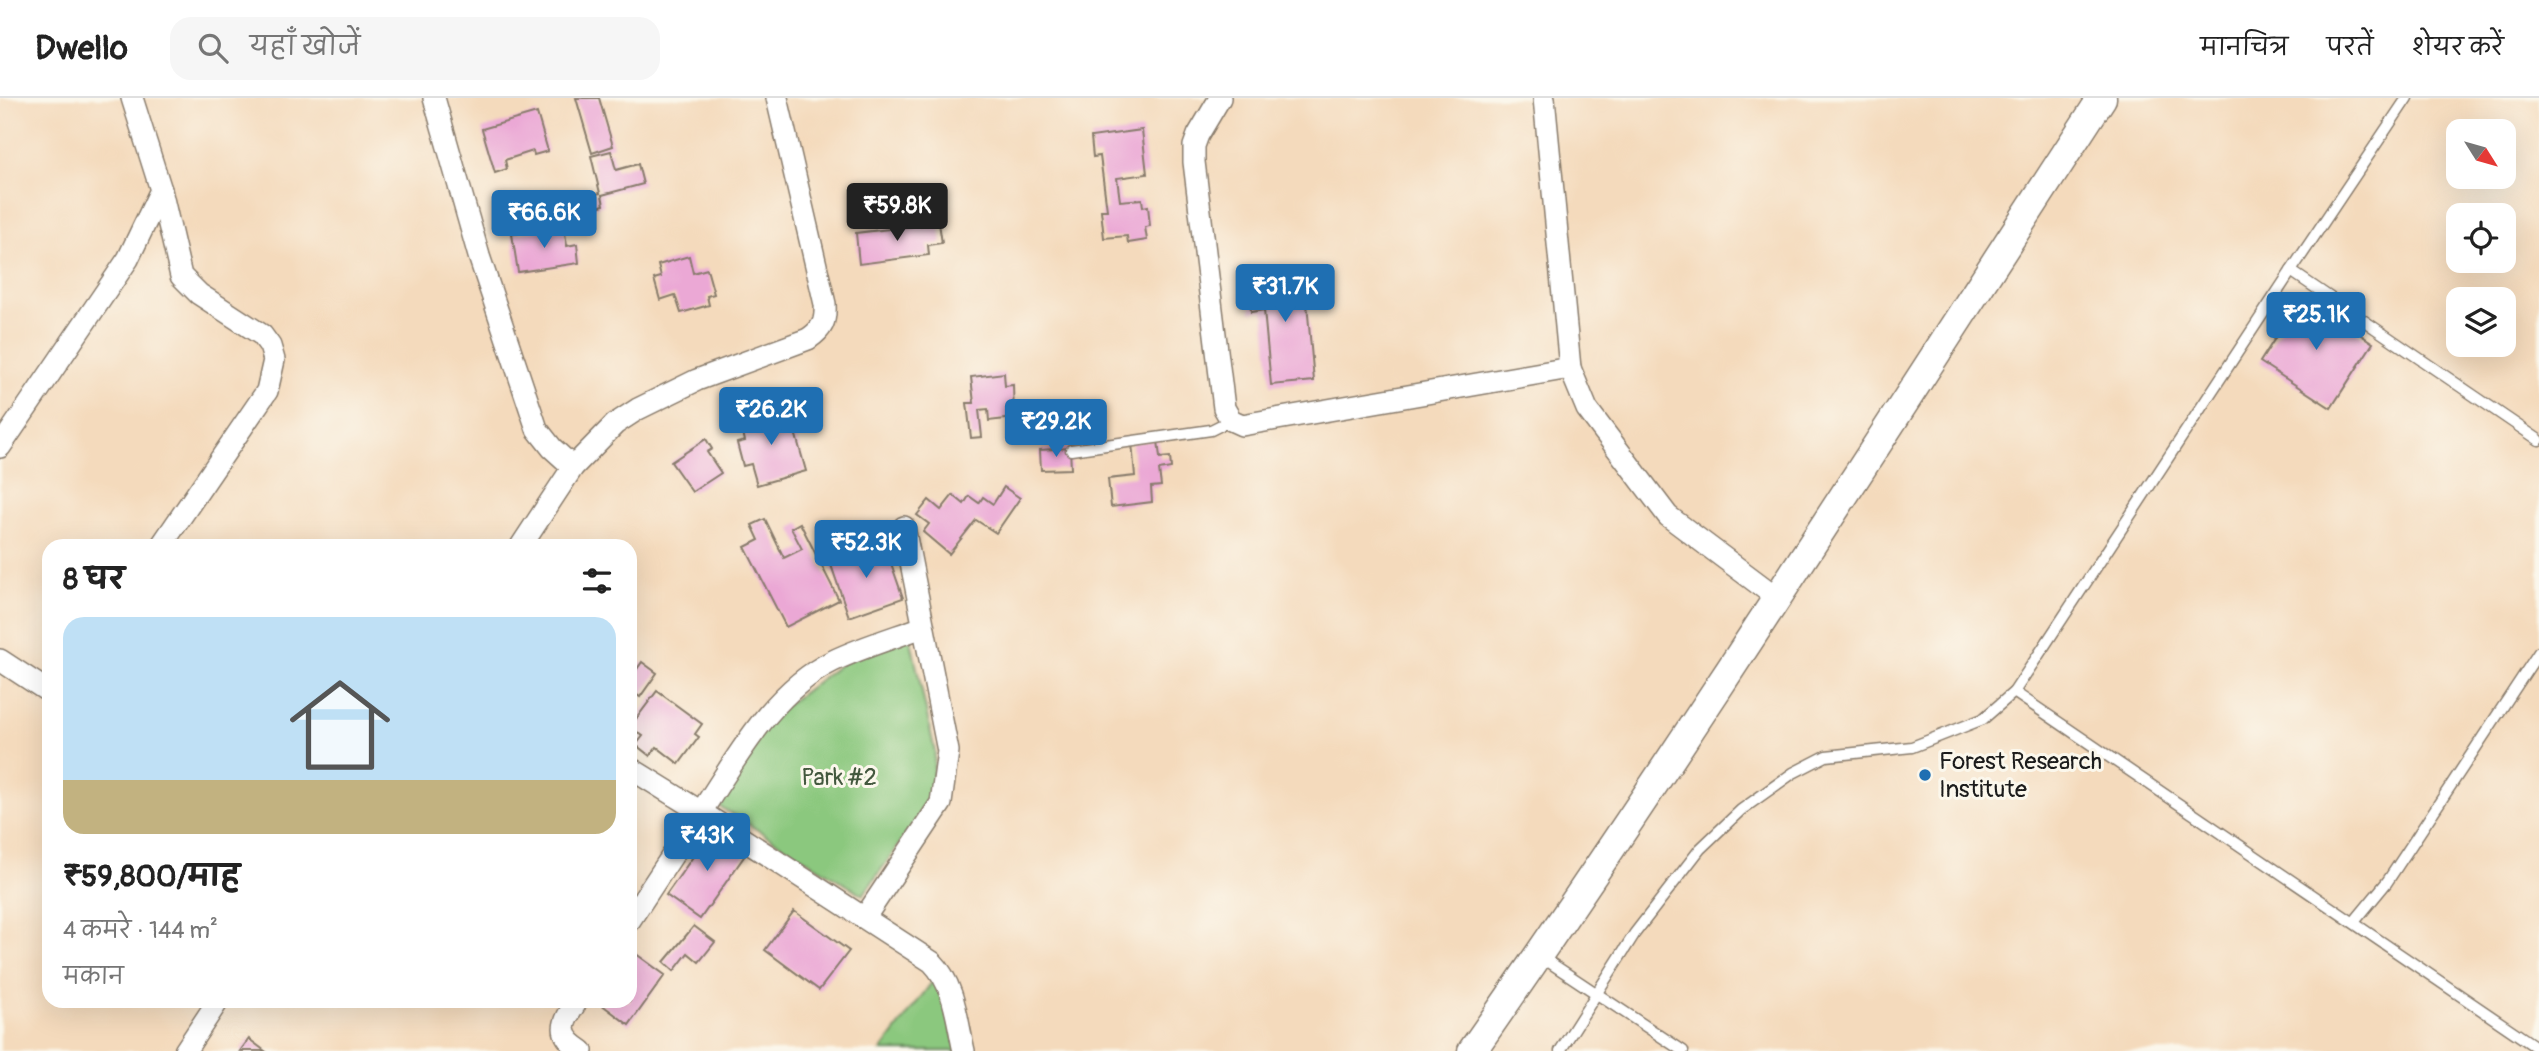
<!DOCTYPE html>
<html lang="hi">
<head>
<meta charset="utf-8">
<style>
  :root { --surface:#fff; --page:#f6f6f6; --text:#222; --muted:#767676; --line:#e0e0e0; --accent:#1f6fb2 }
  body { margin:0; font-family:Pangolin,"Playpen Sans Deva",sans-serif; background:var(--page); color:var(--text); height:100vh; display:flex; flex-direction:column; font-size:26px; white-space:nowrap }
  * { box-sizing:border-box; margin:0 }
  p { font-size:23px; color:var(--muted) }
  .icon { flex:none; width:38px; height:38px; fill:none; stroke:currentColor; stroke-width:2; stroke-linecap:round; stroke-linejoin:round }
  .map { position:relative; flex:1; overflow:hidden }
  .panel { position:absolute; left:42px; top:441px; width:595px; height:469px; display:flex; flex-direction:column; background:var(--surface); border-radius:21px; box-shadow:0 7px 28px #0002 }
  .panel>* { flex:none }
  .needle { width:46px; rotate:127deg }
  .buttons { position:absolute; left:2446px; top:21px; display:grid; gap:14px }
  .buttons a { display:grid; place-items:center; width:70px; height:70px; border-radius:14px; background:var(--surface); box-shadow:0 7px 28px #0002; font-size:35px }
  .price { position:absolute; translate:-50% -60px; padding:0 16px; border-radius:7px; background:var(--accent); color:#fff; font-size:23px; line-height:46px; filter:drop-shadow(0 2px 4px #0008) }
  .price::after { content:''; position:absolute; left:50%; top:42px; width:21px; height:16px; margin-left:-10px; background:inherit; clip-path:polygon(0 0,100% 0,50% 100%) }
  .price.current { background:#222; color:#fff }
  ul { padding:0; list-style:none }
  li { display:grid; align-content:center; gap:14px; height:371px; padding:0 21px }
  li+li { border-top:2px solid var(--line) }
  li span { display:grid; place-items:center; height:217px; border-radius:21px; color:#555 }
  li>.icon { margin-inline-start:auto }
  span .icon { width:126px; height:126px; fill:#fffc; stroke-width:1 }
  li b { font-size:30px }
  h2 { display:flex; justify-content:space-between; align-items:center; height:84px; padding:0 21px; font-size:30px }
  header { display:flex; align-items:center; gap:42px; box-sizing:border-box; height:98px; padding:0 35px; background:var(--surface); border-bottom:2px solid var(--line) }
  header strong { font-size:33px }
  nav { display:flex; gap:38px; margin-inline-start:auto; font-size:24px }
  .search { width:490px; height:63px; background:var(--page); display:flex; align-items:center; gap:18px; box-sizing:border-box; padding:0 24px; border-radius:21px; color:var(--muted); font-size:26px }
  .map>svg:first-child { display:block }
  .green { fill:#8bc87e; stroke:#54724d; stroke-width:2 }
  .building { fill:#eba8d5 }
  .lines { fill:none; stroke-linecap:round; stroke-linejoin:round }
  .service-casing { stroke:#887b6c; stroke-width:13 }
  .minor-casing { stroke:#887b6c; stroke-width:24 }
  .secondary-casing { stroke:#887b6c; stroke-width:31 }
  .service { stroke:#fff; stroke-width:10 }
  .minor { stroke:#fff; stroke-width:21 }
  .secondary { stroke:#fff; stroke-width:28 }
  .poi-dot { fill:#1f6fb2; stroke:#fbf7ec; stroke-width:2.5 }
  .labels { text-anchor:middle; stroke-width:6; stroke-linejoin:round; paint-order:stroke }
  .poi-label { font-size:24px; fill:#1c1c1c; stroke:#fbf7ec; text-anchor:start }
  .park-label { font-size:24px; fill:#43583e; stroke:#fbf7ec }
</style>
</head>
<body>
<header>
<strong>Dwello</strong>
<div class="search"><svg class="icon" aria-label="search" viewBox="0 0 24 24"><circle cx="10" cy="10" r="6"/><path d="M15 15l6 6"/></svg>यहाँ खोजें</div>
<nav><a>मानचित्र</a><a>परतें</a><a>शेयर करें</a></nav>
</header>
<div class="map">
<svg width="2539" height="953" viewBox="0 0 2539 953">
  <rect width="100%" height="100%" fill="#fbf7ec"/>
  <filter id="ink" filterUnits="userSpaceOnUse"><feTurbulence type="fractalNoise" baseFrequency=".0143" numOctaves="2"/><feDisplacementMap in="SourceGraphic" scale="14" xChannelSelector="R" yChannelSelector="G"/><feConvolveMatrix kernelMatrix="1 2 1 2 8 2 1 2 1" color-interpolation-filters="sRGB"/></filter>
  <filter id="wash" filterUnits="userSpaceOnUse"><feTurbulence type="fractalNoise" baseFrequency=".00686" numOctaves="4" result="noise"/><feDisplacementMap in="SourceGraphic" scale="28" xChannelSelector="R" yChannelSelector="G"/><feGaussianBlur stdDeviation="1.57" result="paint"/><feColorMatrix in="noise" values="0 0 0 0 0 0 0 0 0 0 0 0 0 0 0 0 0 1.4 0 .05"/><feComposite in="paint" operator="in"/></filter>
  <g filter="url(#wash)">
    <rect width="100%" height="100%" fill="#f4dabc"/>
    <g class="green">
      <polygon points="910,538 935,654 931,702 863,797 714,705 768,621 849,560"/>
      <polygon points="938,876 957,953 881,953"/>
    </g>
    <g id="blocks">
      <g class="building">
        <polygon points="576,0 599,0 613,48 592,55"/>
        <polygon points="537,15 548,53 534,57 533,53 505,62 507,71 495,75 482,31"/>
        <polygon points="1142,32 1147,76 1117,80 1120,103 1142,101 1143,109 1148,108 1150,128 1145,129 1147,142 1128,145 1127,138 1104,140 1101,112 1107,112 1100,58 1093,59 1091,39"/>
        <polygon points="611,53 616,72 638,66 643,86 602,97 604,107 585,112 582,100 600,95 591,58"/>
        <polygon points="939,125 942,145 928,147 929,157 859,166 856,135"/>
        <polygon points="564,129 567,148 577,146 579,165 518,174 512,136"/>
        <polygon points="689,158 693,175 707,171 714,196 707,198 709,207 681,215 675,197 660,202 654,181 661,179 658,167"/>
        <polygon points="1304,172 1314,283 1271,287 1264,212 1251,214 1248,177"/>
        <polygon points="2302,198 2373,245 2331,310 2260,264"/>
        <polygon points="1004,275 1005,288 1013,287 1014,320 989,323 988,311 979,312 982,339 971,340 967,305 974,305 971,279"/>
        <polygon points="788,309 806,373 757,387 751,366 743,368 737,345 745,343 740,323"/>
        <polygon points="706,341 712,351 707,354 721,375 692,394 671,364"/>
        <polygon points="1158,342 1160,360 1170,359 1171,370 1159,372 1161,388 1151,389 1152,404 1111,409 1108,381 1135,378 1132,345"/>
        <polygon points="1070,350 1071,371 1041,372 1040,352"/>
        <polygon points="1004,389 1020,400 996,435 976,422 949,456 923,434 929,426 917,417 929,402 941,412 953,397 964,406 969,398 979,405 983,399 993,406"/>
        <polygon points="765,421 784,460 802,451 791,430 800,425 839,502 786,529 745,449 759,442 752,427"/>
        <polygon points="884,445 903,500 849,519 830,464"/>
        <polygon points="642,564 657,575 640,599 630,592 630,581"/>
        <polygon points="657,593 702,626 695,636 699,639 679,666 657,649 650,658 636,647 643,638 630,629"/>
        <polygon points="714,729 748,753 700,821 666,797"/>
        <polygon points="794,813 849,853 819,892 765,852"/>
        <polygon points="694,828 715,844 699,864 688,855 674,873 664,864"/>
        <polygon points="632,853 665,877 629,927 597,903 630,903 630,856"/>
        <polygon points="249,941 265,953 240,953"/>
      </g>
    </g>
  </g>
  <g filter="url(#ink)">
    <use href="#blocks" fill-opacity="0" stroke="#887b6c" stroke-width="2"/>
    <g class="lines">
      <defs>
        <g id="service">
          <polyline points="2407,0 2291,173 2539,342"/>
          <polyline points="1071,352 1211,332 1231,322"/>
          <polyline points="2014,594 2539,951"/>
          <polyline points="2354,824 2387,784 2539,554"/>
          <polyline points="1540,858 1683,953"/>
          <polyline points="1560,953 1635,835 1700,751 1741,712 1793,675 1826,658 1912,649 1983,621 2014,594 2291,173"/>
        </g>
        <g id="minor">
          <polyline points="434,0 479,158 537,331 552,350 573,369"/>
          <polyline points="1220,0 1198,37 1194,48 1194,64 1224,310 1231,322 1242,327 1570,270 1544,0"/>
          <polyline points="161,92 181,178 199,196 262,237 270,248 274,262 267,293 161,448"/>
          <polyline points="1570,270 1587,311 1668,418 1776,499"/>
          <polyline points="0,349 128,161 161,92 132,0"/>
          <path d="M521,448L573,369L615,326L638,311L697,282L808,241C823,231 826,223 825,206L777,0"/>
          <path d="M923,529C893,540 862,549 833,563C772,593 737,660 701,714L932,864C955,887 957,923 964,953"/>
          <polyline points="0,562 49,594"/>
          <polyline points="630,670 701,714 630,822"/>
          <polyline points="865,819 941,705 948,653 904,429"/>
          <path d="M577,903C562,926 556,936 582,953"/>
          <polyline points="185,953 218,903"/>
        </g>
        <path id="secondary" d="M1472,953C1690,641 1894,319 2102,0"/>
      </defs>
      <use href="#service" class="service-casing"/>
      <use href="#minor" class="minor-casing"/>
      <use href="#secondary" class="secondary-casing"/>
      <use href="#service" class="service"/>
      <use href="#minor" class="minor"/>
      <use href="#secondary" class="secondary"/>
    </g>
  </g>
  <circle class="poi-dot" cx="1925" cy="677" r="7"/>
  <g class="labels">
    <g class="poi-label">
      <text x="1939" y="671">Forest Research<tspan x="1939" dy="28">Institute</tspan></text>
    </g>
    <g class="park-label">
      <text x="839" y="687">Park #2</text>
    </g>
  </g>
</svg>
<div class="buttons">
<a><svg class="needle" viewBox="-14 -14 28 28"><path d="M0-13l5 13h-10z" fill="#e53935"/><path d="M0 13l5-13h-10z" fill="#767676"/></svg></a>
<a><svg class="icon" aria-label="locate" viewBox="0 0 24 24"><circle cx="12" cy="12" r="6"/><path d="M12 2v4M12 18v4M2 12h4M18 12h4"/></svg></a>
<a><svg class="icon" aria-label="layers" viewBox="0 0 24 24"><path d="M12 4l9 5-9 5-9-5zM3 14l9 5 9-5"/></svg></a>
</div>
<b class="price current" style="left:897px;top:145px">₹59.8K</b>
<b class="price" style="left:544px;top:152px">₹66.6K</b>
<b class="price" style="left:1285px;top:226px">₹31.7K</b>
<b class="price" style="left:2316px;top:254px">₹25.1K</b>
<b class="price" style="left:771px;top:349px">₹26.2K</b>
<b class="price" style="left:1056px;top:361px">₹29.2K</b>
<b class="price" style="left:866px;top:482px">₹52.3K</b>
<b class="price" style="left:707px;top:775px">₹43K</b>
<section class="panel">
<h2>8 घर<svg class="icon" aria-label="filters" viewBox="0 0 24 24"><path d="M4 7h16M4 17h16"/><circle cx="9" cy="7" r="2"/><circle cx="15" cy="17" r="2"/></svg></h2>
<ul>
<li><span style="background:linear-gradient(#bfe0f5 75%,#c2b280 0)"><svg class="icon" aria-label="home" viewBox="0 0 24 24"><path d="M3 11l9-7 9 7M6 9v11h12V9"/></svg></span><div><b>₹59,800/माह</b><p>4 कमरे · 144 m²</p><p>मकान</p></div></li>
</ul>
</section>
</div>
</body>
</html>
